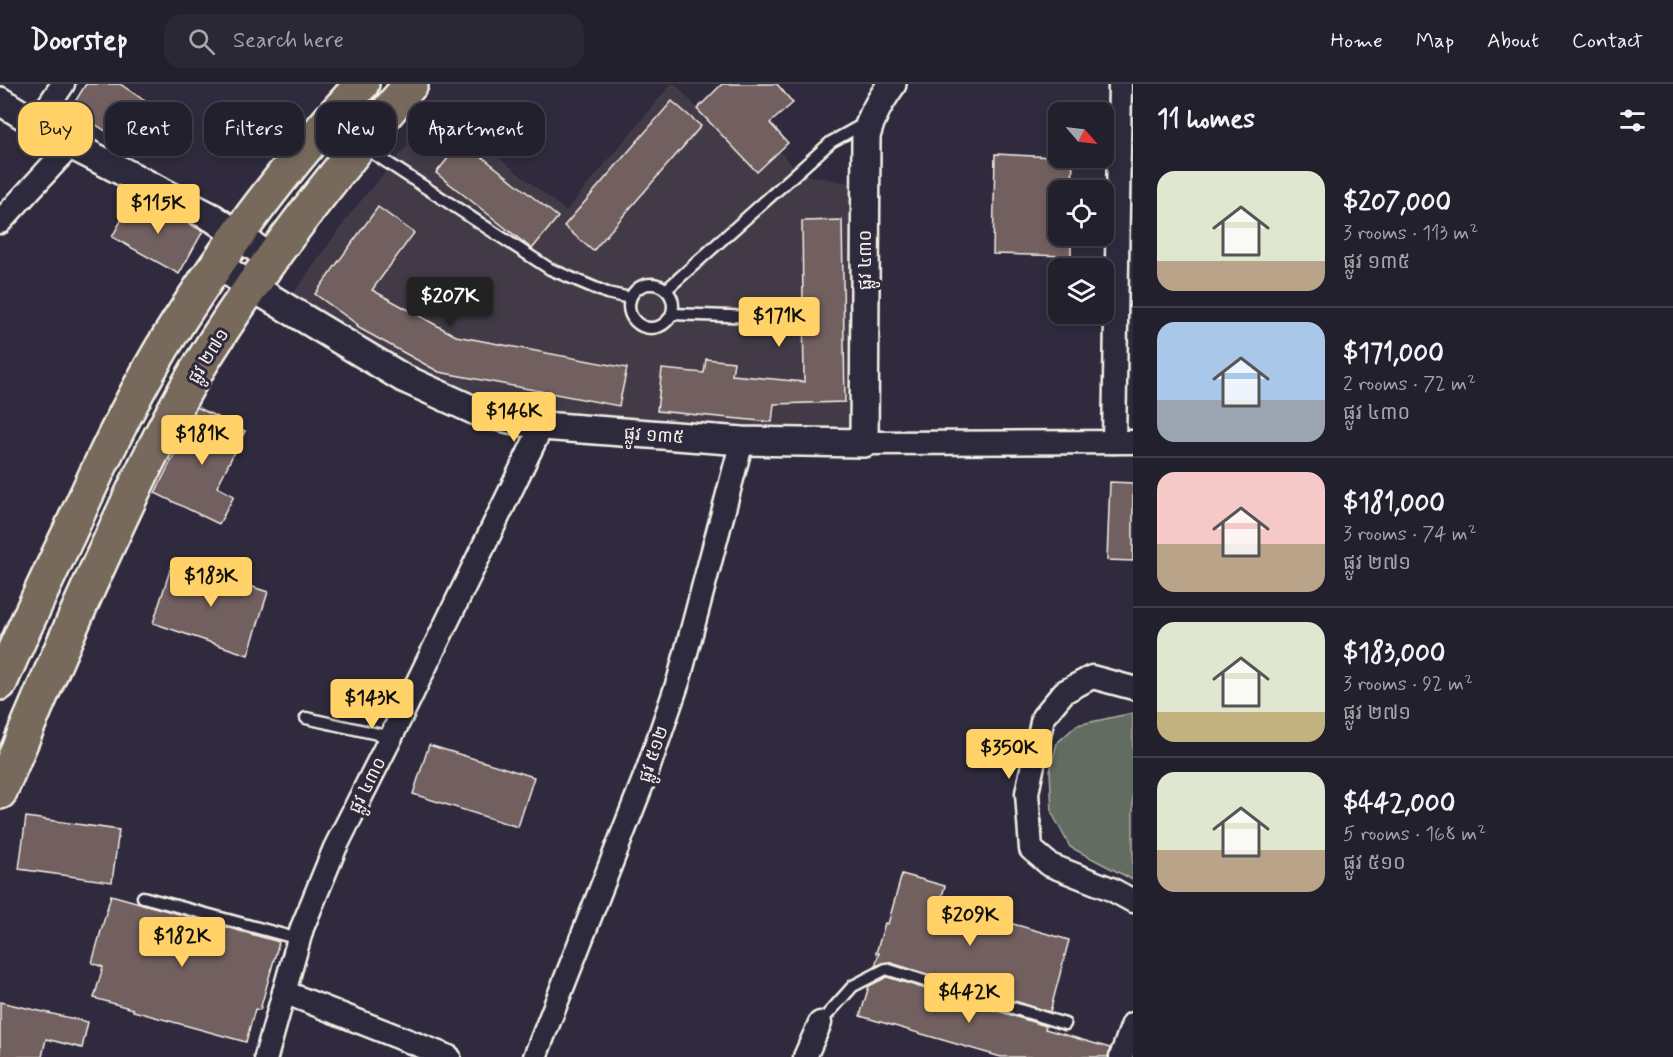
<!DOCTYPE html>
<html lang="en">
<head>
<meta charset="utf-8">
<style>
  :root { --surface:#23202e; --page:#2b2836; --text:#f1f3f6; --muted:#a3a3aa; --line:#403e4a; --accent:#ffd166 }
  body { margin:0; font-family:Mynerve,"Noto Sans Khmer",sans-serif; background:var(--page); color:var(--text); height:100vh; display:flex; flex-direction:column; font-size:22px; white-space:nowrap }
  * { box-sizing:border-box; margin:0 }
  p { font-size:20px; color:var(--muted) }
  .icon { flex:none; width:33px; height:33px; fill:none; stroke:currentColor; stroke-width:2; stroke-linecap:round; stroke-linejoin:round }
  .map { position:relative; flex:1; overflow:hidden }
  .details { display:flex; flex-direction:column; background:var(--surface); width:540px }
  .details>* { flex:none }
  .hud { position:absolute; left:18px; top:18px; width:570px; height:54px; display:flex; gap:12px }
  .needle { width:39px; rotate:118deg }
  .buttons { position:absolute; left:1048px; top:18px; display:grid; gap:12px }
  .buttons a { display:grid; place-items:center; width:66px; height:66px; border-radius:12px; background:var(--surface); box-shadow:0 3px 9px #0003,0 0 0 2px var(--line); font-size:30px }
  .price { position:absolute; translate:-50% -51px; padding:0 14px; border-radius:6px; background:var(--accent); color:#111; font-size:20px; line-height:39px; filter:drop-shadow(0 2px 3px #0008) }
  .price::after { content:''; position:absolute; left:50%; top:36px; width:18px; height:14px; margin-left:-9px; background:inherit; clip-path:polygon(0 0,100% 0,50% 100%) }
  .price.selected { background:#222; color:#fff }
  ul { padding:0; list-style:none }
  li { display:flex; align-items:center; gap:18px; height:150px; padding:0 24px }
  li+li { border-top:2px solid var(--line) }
  li span { display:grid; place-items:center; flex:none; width:168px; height:120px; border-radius:18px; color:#555 }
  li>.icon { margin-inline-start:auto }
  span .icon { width:72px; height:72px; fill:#fffc; stroke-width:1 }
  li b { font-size:26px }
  h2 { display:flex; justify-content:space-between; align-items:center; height:72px; padding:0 24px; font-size:26px }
  .pill { padding:0 21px; border-radius:18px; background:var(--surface); box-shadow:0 3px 9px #0003,0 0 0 2px var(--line); font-size:21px; line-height:54px }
  .pill.selected { background:var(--accent); color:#111 }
  header { display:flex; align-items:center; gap:36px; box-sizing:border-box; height:84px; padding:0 30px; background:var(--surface); border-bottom:2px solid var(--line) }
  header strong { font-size:28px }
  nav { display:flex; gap:33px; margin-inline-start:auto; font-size:21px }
  .search { width:420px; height:54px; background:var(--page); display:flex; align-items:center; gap:15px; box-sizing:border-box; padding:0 21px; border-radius:18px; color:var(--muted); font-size:22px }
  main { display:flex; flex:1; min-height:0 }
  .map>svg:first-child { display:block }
  .built { fill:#433a47 }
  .green { fill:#636c60; stroke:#acaea4; stroke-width:1.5 }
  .building { fill:#725f5f; stroke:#f4f1e8; stroke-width:1.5 }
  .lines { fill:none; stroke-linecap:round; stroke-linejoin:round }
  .service-casing { stroke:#f4f1e8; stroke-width:15 }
  .minor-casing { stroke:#f4f1e8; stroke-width:27 }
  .tertiary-casing { stroke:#f4f1e8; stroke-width:32 }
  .primary-casing { stroke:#f4f1e8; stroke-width:38 }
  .service { stroke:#2f2a3d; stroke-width:10 }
  .minor { stroke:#2f2a3d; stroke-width:22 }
  .tertiary { stroke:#2f2a3d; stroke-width:27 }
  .primary { stroke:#77695c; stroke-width:33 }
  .labels { text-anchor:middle; stroke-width:6; stroke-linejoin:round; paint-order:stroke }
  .street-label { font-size:18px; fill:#f4f1e8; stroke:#2f2a3d }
</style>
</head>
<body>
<header>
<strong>Doorstep</strong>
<div class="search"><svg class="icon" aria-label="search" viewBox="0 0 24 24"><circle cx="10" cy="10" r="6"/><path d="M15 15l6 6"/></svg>Search here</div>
<nav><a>Home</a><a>Map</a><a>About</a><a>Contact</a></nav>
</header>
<main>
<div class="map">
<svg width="1133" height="973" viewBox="0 0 1133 973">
  <rect width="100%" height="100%" fill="#2f2a3d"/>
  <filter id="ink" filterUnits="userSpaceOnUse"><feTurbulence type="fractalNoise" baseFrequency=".0167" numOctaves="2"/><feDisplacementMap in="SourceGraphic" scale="12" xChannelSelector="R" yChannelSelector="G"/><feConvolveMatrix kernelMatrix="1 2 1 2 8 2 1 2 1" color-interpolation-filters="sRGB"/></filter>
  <g filter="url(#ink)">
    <polygon class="built" points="671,0 675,0 757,88 779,67 801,90 855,100 855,205 850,346 735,345 560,328 485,313 415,290 291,213 354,125 438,26 566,127"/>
    <polygon class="green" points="1133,629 1133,796 1070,763 1052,729 1050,687 1057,659 1077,641"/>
    <g class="building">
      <polygon points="86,0 120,0 151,21 125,60 71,24"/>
      <polygon points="722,0 777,0 793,19 770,39 788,59 757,88 697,25"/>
      <polygon points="672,17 701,42 593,167 564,142"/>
      <polygon points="462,57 558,133 532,165 436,89"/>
      <polygon points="995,70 1073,74 1072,106 1059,106 1059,152 1071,152 1071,172 993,170"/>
      <polygon points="135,112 203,147 179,190 112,153"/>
      <polygon points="378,123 414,149 372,206 456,252 627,284 619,322 439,288 357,243 358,241 315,210"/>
      <polygon points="842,136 845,318 774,320 772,338 657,327 662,285 704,289 706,275 734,278 732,291 804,298 802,137"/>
      <polygon points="197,323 245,347 217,403 234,412 219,440 155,409 179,361 178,360"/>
      <polygon points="1110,398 1133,399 1133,477 1107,476"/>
      <polygon points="173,477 268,508 248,571 153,539"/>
      <polygon points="429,661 534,693 518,743 413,710"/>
      <polygon points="26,733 119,746 112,798 19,785"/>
      <polygon points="902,790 945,802 940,819 1069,856 1050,928 888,878 875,882 879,869 876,869 885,839 888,840"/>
      <polygon points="111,811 279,858 260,926 255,925 246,958 133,927 133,925 94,914 103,883 92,879"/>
      <polygon points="887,893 1046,942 1045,945 1110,964 1108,973 1001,973 860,932 869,902"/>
      <polygon points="0,918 88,938 82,964 46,955 42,973 0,973"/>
    </g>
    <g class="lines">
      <defs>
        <g id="service">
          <polyline points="332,40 359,60 550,185 607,209 630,214"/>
          <circle cx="651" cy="222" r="22"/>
          <polyline points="667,205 831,58 865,39"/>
          <polyline points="672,230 756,233"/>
          <polyline points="306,634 391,653"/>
          <polyline points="143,813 299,855"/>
          <polyline points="820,939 853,902 886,885 1065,940"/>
        </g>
        <g id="minor">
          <polyline points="36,40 63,0"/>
          <polyline points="0,138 71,61"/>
          <polyline points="1114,358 1120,0"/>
          <polyline points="864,359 1133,358"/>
          <polyline points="1133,604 1092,593 1064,608 1043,633 1027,709 1031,765 1050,781 1111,805 1133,817"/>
          <polyline points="284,908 449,973"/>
          <polyline points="266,973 302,844 335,764 391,653 542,342"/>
          <polyline points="535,973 648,685 679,595 742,357"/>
          <polyline points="805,973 820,939"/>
          <polyline points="1121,973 1133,940"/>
        </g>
        <g id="tertiary">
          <polyline points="0,17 71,61 213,134 272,175"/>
          <path d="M217,180L252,203L403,294L478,328L542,342L742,357L864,359L866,52C871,32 880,17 892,0"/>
        </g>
        <g id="primary">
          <path d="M0,599C22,548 46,497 70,447C98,385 127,323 162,264C219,172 288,79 362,0"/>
          <path d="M0,708C33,629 67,550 103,472C132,409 161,346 197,286C259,184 334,90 411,0"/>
        </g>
      </defs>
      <use href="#service" class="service-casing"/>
      <use href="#minor" class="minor-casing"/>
      <use href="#tertiary" class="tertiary-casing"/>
      <use href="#primary" class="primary-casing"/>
      <use href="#service" class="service"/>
      <use href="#minor" class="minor"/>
      <use href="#tertiary" class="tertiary"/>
      <use href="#primary" class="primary"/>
    </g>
  </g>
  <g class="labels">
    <g class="street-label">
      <text transform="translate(865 176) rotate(-90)" y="6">ផ្លូវ ៤៣០</text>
      <text transform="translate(208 272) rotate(-58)" y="6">ផ្លូវ ២៧១</text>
      <text transform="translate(654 351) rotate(4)" y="6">ផ្លូវ ១៣៥</text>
      <text transform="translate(653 670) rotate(-71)" y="6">ផ្លូវ ៥១២</text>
      <text transform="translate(367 701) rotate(-63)" y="6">ផ្លូវ ៤៣០</text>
    </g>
  </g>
</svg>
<div class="buttons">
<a><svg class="needle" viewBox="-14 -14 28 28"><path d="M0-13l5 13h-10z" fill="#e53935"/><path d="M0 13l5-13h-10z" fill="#a3a3aa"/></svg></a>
<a><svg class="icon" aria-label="locate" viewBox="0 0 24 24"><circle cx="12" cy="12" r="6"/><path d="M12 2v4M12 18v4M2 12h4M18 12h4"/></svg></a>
<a><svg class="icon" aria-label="layers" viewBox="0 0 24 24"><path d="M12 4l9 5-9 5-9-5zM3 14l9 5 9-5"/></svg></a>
</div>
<b class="price" style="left:158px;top:151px">$115K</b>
<b class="price selected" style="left:450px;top:244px">$207K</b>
<b class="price" style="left:779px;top:264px">$171K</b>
<b class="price" style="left:514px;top:359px">$146K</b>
<b class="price" style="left:202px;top:382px">$181K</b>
<b class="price" style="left:211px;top:524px">$183K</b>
<b class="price" style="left:372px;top:646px">$143K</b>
<b class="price" style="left:1009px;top:696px">$350K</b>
<b class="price" style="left:970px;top:863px">$209K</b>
<b class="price" style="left:182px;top:884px">$182K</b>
<b class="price" style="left:969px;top:940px">$442K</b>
<div class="hud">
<a class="pill selected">Buy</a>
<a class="pill">Rent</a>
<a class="pill">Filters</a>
<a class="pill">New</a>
<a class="pill">Apartment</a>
</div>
</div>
<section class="details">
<h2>11 homes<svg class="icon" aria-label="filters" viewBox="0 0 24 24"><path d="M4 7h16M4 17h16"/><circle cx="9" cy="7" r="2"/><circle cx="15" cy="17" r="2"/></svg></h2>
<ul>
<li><span style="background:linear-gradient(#dfe7d0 75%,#b9a48a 0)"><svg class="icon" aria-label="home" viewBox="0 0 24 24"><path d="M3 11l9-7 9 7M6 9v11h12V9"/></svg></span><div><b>$207,000</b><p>3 rooms · 113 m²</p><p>ផ្លូវ ១៣៥</p></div></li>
<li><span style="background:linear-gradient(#a9c7e8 65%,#9aa5b1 0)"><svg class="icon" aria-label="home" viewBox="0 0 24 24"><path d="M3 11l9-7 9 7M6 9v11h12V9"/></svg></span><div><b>$171,000</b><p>2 rooms · 72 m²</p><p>ផ្លូវ ៤៣០</p></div></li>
<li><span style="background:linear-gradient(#f6c9c9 60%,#b9a48a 0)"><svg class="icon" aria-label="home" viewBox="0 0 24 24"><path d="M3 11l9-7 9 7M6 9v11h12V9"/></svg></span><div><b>$181,000</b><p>3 rooms · 74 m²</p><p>ផ្លូវ ២៧១</p></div></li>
<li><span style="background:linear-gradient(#dfe7d0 75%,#c2b280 0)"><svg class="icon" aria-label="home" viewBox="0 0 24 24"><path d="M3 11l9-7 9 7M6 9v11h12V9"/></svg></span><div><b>$183,000</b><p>3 rooms · 92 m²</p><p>ផ្លូវ ២៧១</p></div></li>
<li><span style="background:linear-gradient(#dfe7d0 65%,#b9a48a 0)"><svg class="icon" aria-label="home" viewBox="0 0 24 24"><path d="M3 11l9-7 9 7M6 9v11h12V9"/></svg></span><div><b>$442,000</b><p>5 rooms · 168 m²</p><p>ផ្លូវ ៥១០</p></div></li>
</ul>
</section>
</main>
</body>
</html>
